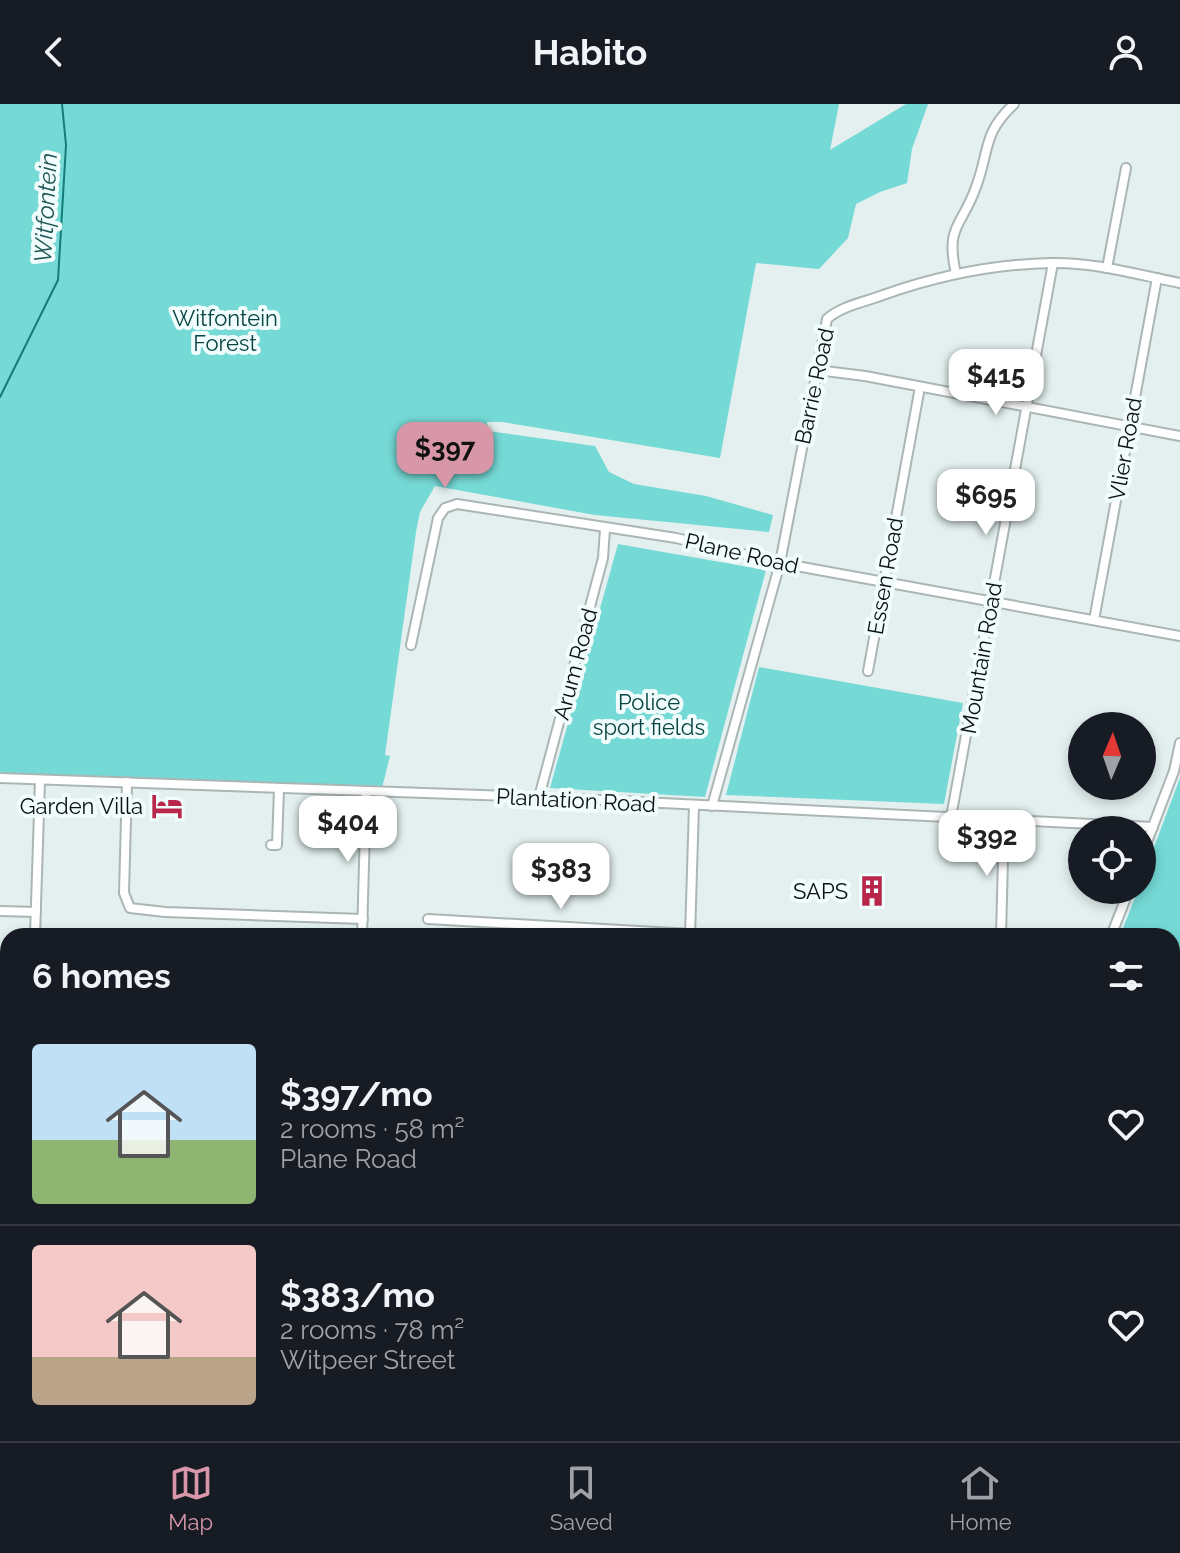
<!DOCTYPE html>
<html lang="en">
<head>
<meta charset="utf-8">
<style>
  :root { --surface:#171b24; --page:#20242c; --text:#f1f3f6; --muted:#9ea1a6; --line:#363941; --accent:#d797a8 }
  body { margin:0; font-family:Raleway,sans-serif; background:var(--page); color:var(--text); height:100vh; display:flex; flex-direction:column; font-size:30px; white-space:nowrap }
  * { box-sizing:border-box; margin:0 }
  p { font-size:26px; color:var(--muted) }
  .icon { flex:none; width:44px; height:44px; fill:none; stroke:currentColor; stroke-width:2; stroke-linecap:round; stroke-linejoin:round }
  .map { position:relative; flex:1; overflow:hidden }
  .details { position:absolute; left:0px; top:824px; width:1180px; height:514px; display:flex; flex-direction:column; background:var(--surface); border-radius:24px 24px 0 0; box-shadow:0 4px 12px #0003 }
  .details>* { flex:none }
  .needle { width:52px; rotate:2deg }
  .buttons { position:absolute; left:1068px; top:608px; display:grid; gap:16px }
  .buttons a { display:grid; place-items:center; width:88px; height:88px; border-radius:50%; background:var(--surface); box-shadow:0 4px 12px #0003; font-size:40px }
  .price { position:absolute; translate:-50% -68px; padding:0 18px; border-radius:16px; background:#fff; color:#222; font-size:26px; line-height:52px; filter:drop-shadow(0 2px 4px #0008) }
  .price::after { content:''; position:absolute; left:50%; top:48px; width:24px; height:18px; margin-left:-12px; background:inherit; clip-path:polygon(0 0,100% 0,50% 100%) }
  .price.active { background:var(--accent); color:#111 }
  ul { padding:0; list-style:none }
  li { display:flex; align-items:center; gap:24px; height:200px; padding:0 32px }
  li+li { border-top:2px solid var(--line) }
  li span { display:grid; place-items:center; flex:none; width:224px; height:160px; border-radius:8px; color:#555 }
  li>.icon { margin-inline-start:auto }
  span .icon { width:96px; height:96px; fill:#fffc; stroke-width:1 }
  li b { font-size:34px }
  h2 { display:flex; justify-content:space-between; align-items:center; height:96px; padding:0 32px; font-size:34px }
  header { display:flex; justify-content:space-between; align-items:center; height:104px; padding:0 32px; background:var(--surface); font-size:36px; font-weight:700 }
  .tabs { display:flex; justify-content:space-around; align-items:center; height:112px; border-top:2px solid var(--line); background:var(--surface); font-size:22px; color:var(--muted) }
  .tabs a { display:grid; justify-items:center; gap:4px }
  .tabs .active { color:var(--accent) }
  .map>svg:first-child { display:block }
  .green { fill:#75d9d6 }
  .lines { fill:none; stroke-linecap:round; stroke-linejoin:round }
  .stream { stroke:#137c7b; stroke-width:2 }
  .minor-casing { stroke:#aab6b6; stroke-width:12 }
  .highway-casing { stroke:#aab6b6; stroke-width:15 }
  .minor { stroke:#fff; stroke-width:8 }
  .highway { stroke:#fff; stroke-width:11 }
  .labels { text-anchor:middle; stroke-width:8; stroke-linejoin:round; paint-order:stroke }
  .park-label { font-size:22px; fill:#084443; stroke:#f0fdfc }
  .street-label { font-size:22px; fill:#0b0f0f; stroke:#f0fdfc }
  .poi-label { font-size:22px; fill:#0b0f0f; stroke:#f0fdfc; text-anchor:end }
  .water-label { font-size:24px; font-style:italic; fill:#1f5554; stroke:#f0fdfc }
</style>
</head>
<body>
<header><svg class="icon" aria-label="back" viewBox="0 0 24 24"><path d="M15 5l-7 7 7 7"/></svg>Habito<svg class="icon" aria-label="person" viewBox="0 0 24 24"><circle cx="12" cy="8" r="4"/><path d="M4 21q1-7 8-7t8 7"/></svg></header>
<div class="map">
<svg width="1180" height="1337" viewBox="0 0 1180 1337">
  <rect width="100%" height="100%" fill="#e3f0ef"/>
  <g class="green">
    <polygon points="0,0 839,0 830,46 906,0 928,0 912,45 907,79 880,88 856,100 848,134 819,165 756,159 720,354 502,318 487,318 488,327 595,342 609,368 634,380 706,392 773,411 769,428 595,411 435,382 420,408 416,428 385,651 390,652 382,684 0,671"/>
    <polygon points="618,440 766,466 705,693 550,684"/>
    <polygon points="759,563 963,599 944,700 726,691"/>
    <polygon points="1180,674 1180,1120 1177,1127 1174,1240 1180,1251 1180,1257 1172,1282 1172,832 1120,832 1138,786 1142,786 1142,775"/>
    <polygon points="8,1298 8,1330 128,1330 128,1337 0,1337 0,1298"/>
    <polygon points="279,1330 477,1330 490,1337 279,1337"/>
    <polygon points="762,1330 852,1330 848,1337 761,1337"/>
    <polygon points="1002,1330 1139,1330 1134,1337 1012,1337"/>
  </g>
  <g class="lines">
    <g class="stream">
      <polyline points="0,293 58,176 66,41 62,0"/>
      <polyline points="1172,1048 1180,1047"/>
      <polyline points="1064,1337 1066,1330"/>
    </g>
    <defs>
      <g id="minor">
        <polyline points="1107,164 1126,64"/>
        <path d="M956,170C945,121 962,123 976,83C990,46 982,30 1014,0"/>
        <polyline points="817,266 865,272 1180,332"/>
        <polyline points="1094,516 1157,174"/>
        <polyline points="411,541 438,414 445,404 457,400 676,434 780,459 1180,532"/>
        <polyline points="868,567 920,283"/>
        <polyline points="0,674 539,693 1153,723"/>
        <polyline points="127,678 124,789 130,804 165,808 363,815"/>
        <polyline points="539,693 603,454 605,425"/>
        <path d="M712,702L780,459L827,215C841,202 865,198 883,191C937,172 995,160 1052,159C1095,158 1138,171 1180,179"/>
        <polyline points="951,713 1053,159"/>
        <polyline points="271,741 277,741 279,685"/>
        <polyline points="1142,751 1174,667 1180,639"/>
        <polyline points="0,807 36,808"/>
        <polyline points="428,815 691,830"/>
        <polyline points="35,832 40,676"/>
        <polyline points="362,832 366,688"/>
        <polyline points="690,832 694,701"/>
        <polyline points="1001,832 1004,716"/>
        <polyline points="1111,832 1129,786"/>
        <polyline points="0,926 8,927"/>
        <polyline points="0,1118 8,1118"/>
        <polyline points="1180,1207 1180,1240"/>
        <polyline points="272,1330 272,1337"/>
        <polyline points="505,1330 515,1337"/>
        <polyline points="516,1330 524,1337"/>
      </g>
      <g id="highway">
        <polyline points="0,1269 8,1269"/>
        <polyline points="991,1330 1000,1337"/>
      </g>
    </defs>
    <use href="#minor" class="minor-casing"/>
    <use href="#highway" class="highway-casing"/>
    <use href="#minor" class="minor"/>
    <use href="#highway" class="highway"/>
  </g>
  <defs>
    <symbol id="hotel-bare" viewBox="-9 -9 18 18"><path d="M-6-4.5h1.5V1H6V5H4.5V3h-9V5H-6ZM-4 0a1.8 1.8 0 1 1 3.6 0ZM.5 0V-2.5h3Q6-2.5 6 0Z" fill="#b82749" stroke="#f0fdfc" stroke-width="2.5" paint-order="stroke"/></symbol>
    <symbol id="building-bare" viewBox="-9 -9 18 18"><path d="M-4-6H4V6H1V3H-1V6H-4ZM-2.5-4.3h1.7v1.8h-1.7ZM.8-4.3h1.7v1.8H.8ZM-2.5-1h1.7V.8h-1.7ZM.8-1h1.7V.8H.8Z" fill="#b82749" stroke="#f0fdfc" stroke-width="2.5" paint-order="stroke"/></symbol>
  </defs>
  <g fill-rule="evenodd">
    <use href="#hotel-bare" x="145" y="680" width="44" height="44"/>
    <use href="#building-bare" x="850" y="765" width="44" height="44"/>
  </g>
  <g class="labels">
    <g class="park-label">
      <text x="225" y="222">Witfontein<tspan x="225" dy="25">Forest</tspan></text>
      <text x="649" y="606">Police<tspan x="649" dy="25">sport fields</tspan></text>
    </g>
    <g class="street-label">
      <text transform="translate(814 282) rotate(-78)" y="8">Barrie Road</text>
      <text transform="translate(1125 345) rotate(-80)" y="8">Vlier Road</text>
      <text transform="translate(742 449) rotate(13)" y="8">Plane Road</text>
      <text transform="translate(885 472) rotate(-80)" y="8">Essen Road</text>
      <text transform="translate(981 554) rotate(-80)" y="8">Mountain Road</text>
      <text transform="translate(575 560) rotate(-75)" y="8">Arum Road</text>
      <text transform="translate(576 696) rotate(3)" y="8">Plantation Road</text>
    </g>
    <g class="poi-label">
      <text x="143" y="710">Garden Villa</text>
      <text x="848" y="795">SAPS</text>
    </g>
    <g class="water-label">
      <text transform="translate(46 104) rotate(-87)" y="8">Witfontein</text>
    </g>
  </g>
</svg>
<div class="buttons">
<a><svg class="needle" viewBox="-14 -14 28 28"><path d="M0-13l5 13h-10z" fill="#e53935"/><path d="M0 13l5-13h-10z" fill="#9ea1a6"/></svg></a>
<a><svg class="icon" aria-label="locate" viewBox="0 0 24 24"><circle cx="12" cy="12" r="6"/><path d="M12 2v4M12 18v4M2 12h4M18 12h4"/></svg></a>
</div>
<b class="price" style="left:996px;top:313px">$415</b>
<b class="price active" style="left:445px;top:386px">$397</b>
<b class="price" style="left:986px;top:433px">$695</b>
<b class="price" style="left:348px;top:760px">$404</b>
<b class="price" style="left:987px;top:774px">$392</b>
<b class="price" style="left:561px;top:807px">$383</b>
<section class="details">
<h2>6 homes<svg class="icon" aria-label="filters" viewBox="0 0 24 24"><path d="M4 7h16M4 17h16"/><circle cx="9" cy="7" r="2"/><circle cx="15" cy="17" r="2"/></svg></h2>
<ul>
<li><span style="background:linear-gradient(#bfe0f5 60%,#8fb573 0)"><svg class="icon" aria-label="home" viewBox="0 0 24 24"><path d="M3 11l9-7 9 7M6 9v11h12V9"/></svg></span><div><b>$397/mo</b><p>2 rooms · 58 m²</p><p>Plane Road</p></div><svg class="icon" aria-label="heart" viewBox="0 0 24 24"><path d="M12 20l-8-8c-3-5 5-10 8-4 3-6 11-1 8 4z"/></svg></li>
<li><span style="background:linear-gradient(#f6c9c9 70%,#b9a48a 0)"><svg class="icon" aria-label="home" viewBox="0 0 24 24"><path d="M3 11l9-7 9 7M6 9v11h12V9"/></svg></span><div><b>$383/mo</b><p>2 rooms · 78 m²</p><p>Witpeer Street</p></div><svg class="icon" aria-label="heart" viewBox="0 0 24 24"><path d="M12 20l-8-8c-3-5 5-10 8-4 3-6 11-1 8 4z"/></svg></li>
</ul>
</section>
</div>
<nav class="tabs">
<a class="active"><svg class="icon" aria-label="map" viewBox="0 0 24 24"><path d="M3 6l6-2 6 2 6-2v14l-6 2-6-2-6 2zM9 4v14M15 6v14"/></svg>Map</a>
<a><svg class="icon" aria-label="saved" viewBox="0 0 24 24"><path d="M7 4h10v16l-5-4-5 4z"/></svg>Saved</a>
<a><svg class="icon" aria-label="home" viewBox="0 0 24 24"><path d="M3 11l9-7 9 7M6 9v11h12V9"/></svg>Home</a>
</nav>
</body>
</html>
